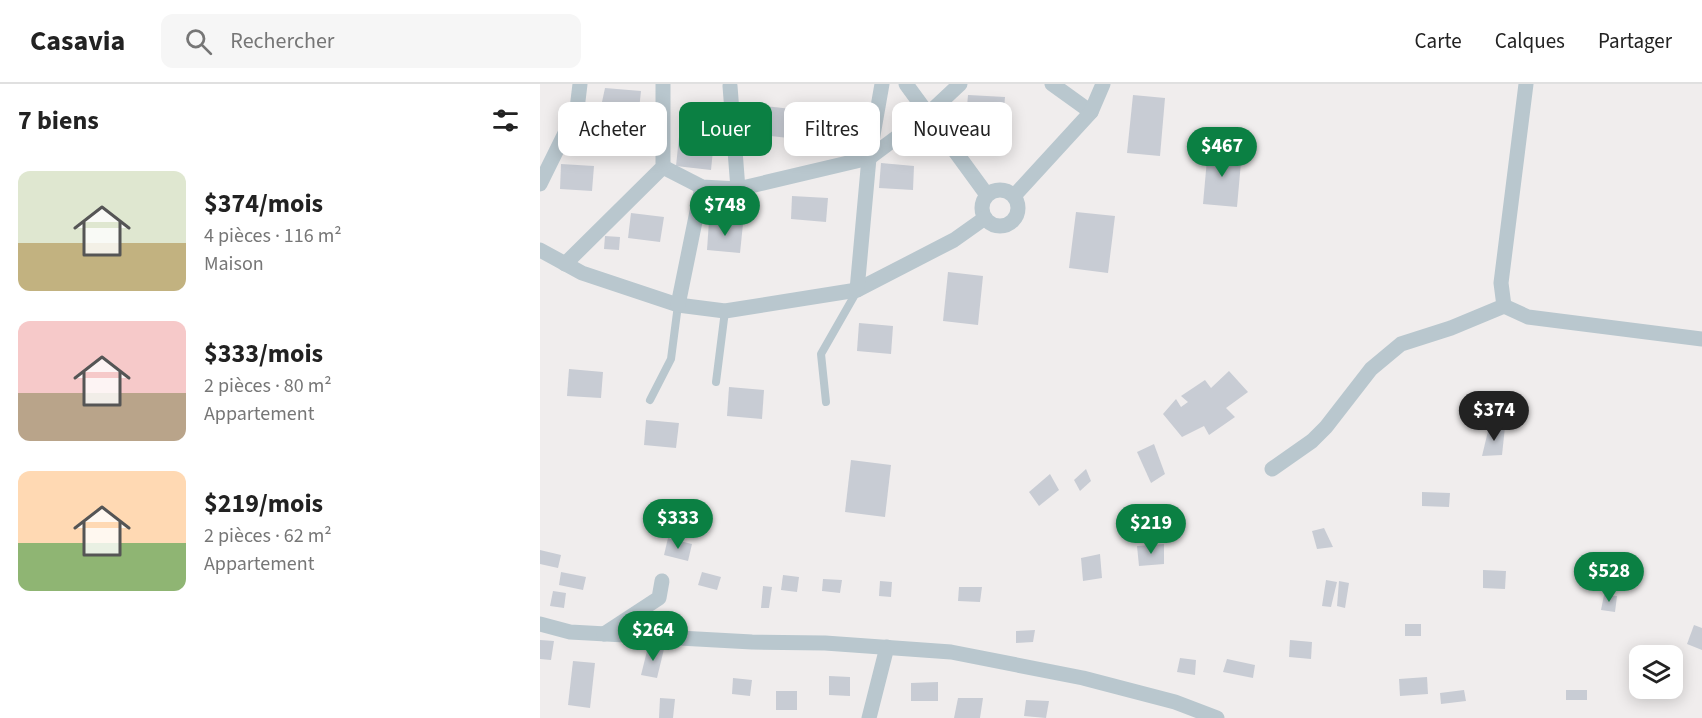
<!DOCTYPE html>
<html lang="fr">
<head>
<meta charset="utf-8">
<style>
  :root { --surface:#fff; --page:#f6f6f6; --text:#222; --muted:#767676; --line:#e0e0e0; --accent:#0b8043 }
  body { margin:0; font-family:"Source Sans 3",sans-serif; background:var(--page); color:var(--text); height:100vh; display:flex; flex-direction:column; font-size:22px; white-space:nowrap }
  * { box-sizing:border-box; margin:0 }
  p { font-size:20px; color:var(--muted) }
  .icon { flex:none; width:33px; height:33px; fill:none; stroke:currentColor; stroke-width:2; stroke-linecap:round; stroke-linejoin:round }
  .map { position:relative; flex:1; overflow:hidden }
  .panel { display:flex; flex-direction:column; background:var(--surface); width:540px }
  .panel>* { flex:none }
  .banner { position:absolute; left:18px; top:18px; width:570px; height:54px; display:flex; gap:12px }
  .fabs { position:absolute; left:1089px; top:561px; display:grid; gap:12px }
  .fabs a { display:grid; place-items:center; width:54px; height:54px; border-radius:12px; background:var(--surface); box-shadow:0 3px 15px #0003; font-size:30px }
  .price { position:absolute; translate:-50% -51px; padding:0 14px; border-radius:21px; background:var(--accent); color:#fff; font-size:20px; line-height:39px; filter:drop-shadow(0 2px 3px #0008) }
  .price::after { content:''; position:absolute; left:50%; top:36px; width:18px; height:14px; margin-left:-9px; background:inherit; clip-path:polygon(0 0,100% 0,50% 100%) }
  .price.current { background:#222; color:#fff }
  ul { padding:0; list-style:none }
  li { display:flex; align-items:center; gap:18px; height:150px; padding:0 18px }
  li span { display:grid; place-items:center; flex:none; width:168px; height:120px; border-radius:12px; color:#555 }
  li>.icon { margin-inline-start:auto }
  span .icon { width:72px; height:72px; fill:#fffc; stroke-width:1 }
  li b { font-size:26px }
  h2 { display:flex; justify-content:space-between; align-items:center; height:72px; padding:0 18px; font-size:26px }
  .chip { padding:0 21px; border-radius:12px; background:var(--surface); box-shadow:0 3px 15px #0003; font-size:21px; line-height:54px }
  .chip.current { background:var(--accent); color:#fff }
  header { display:flex; align-items:center; gap:36px; box-sizing:border-box; height:84px; padding:0 30px; background:var(--surface); border-bottom:2px solid var(--line) }
  header strong { font-size:28px }
  nav { display:flex; gap:33px; margin-inline-start:auto; font-size:21px }
  .search { width:420px; height:54px; background:var(--page); display:flex; align-items:center; gap:15px; box-sizing:border-box; padding:0 21px; border-radius:12px; color:var(--muted); font-size:22px }
  main { display:flex; flex:1; min-height:0 }
  .map>svg:first-child { display:block }
  .building { fill:#c8ccd4 }
  .lines { fill:none; stroke-linecap:round; stroke-linejoin:round }
  .lane { stroke:#b9c7ce; stroke-width:8 }
  .street { stroke:#b9c7ce; stroke-width:15 }
</style>
</head>
<body>
<header>
<strong>Casavia</strong>
<div class="search"><svg class="icon" aria-label="search" viewBox="0 0 24 24"><circle cx="10" cy="10" r="6"/><path d="M15 15l6 6"/></svg>Rechercher</div>
<nav><a>Carte</a><a>Calques</a><a>Partager</a></nav>
</header>
<main>
<section class="panel">
<h2>7 biens<svg class="icon" aria-label="filters" viewBox="0 0 24 24"><path d="M4 7h16M4 17h16"/><circle cx="9" cy="7" r="2"/><circle cx="15" cy="17" r="2"/></svg></h2>
<ul>
<li><span style="background:linear-gradient(#dfe7d0 60%,#c2b280 0)"><svg class="icon" aria-label="home" viewBox="0 0 24 24"><path d="M3 11l9-7 9 7M6 9v11h12V9"/></svg></span><div><b>$374/mois</b><p>4 pièces · 116 m²</p><p>Maison</p></div></li>
<li><span style="background:linear-gradient(#f6c9c9 60%,#b9a48a 0)"><svg class="icon" aria-label="home" viewBox="0 0 24 24"><path d="M3 11l9-7 9 7M6 9v11h12V9"/></svg></span><div><b>$333/mois</b><p>2 pièces · 80 m²</p><p>Appartement</p></div></li>
<li><span style="background:linear-gradient(#ffd9b3 60%,#8fb573 0)"><svg class="icon" aria-label="home" viewBox="0 0 24 24"><path d="M3 11l9-7 9 7M6 9v11h12V9"/></svg></span><div><b>$219/mois</b><p>2 pièces · 62 m²</p><p>Appartement</p></div></li>
</ul>
</section>
<div class="map">
<svg width="1162" height="634" viewBox="0 0 1162 634">
  <rect width="100%" height="100%" fill="#f0eded"/>
  <g class="building">
    <polygon points="65,4 101,7 98,35 59,32"/>
    <polygon points="428,11 465,13 463,37 426,34"/>
    <polygon points="593,11 625,14 620,72 587,69"/>
    <polygon points="225,22 260,26 257,55 222,51"/>
    <polygon points="139,53 174,56 171,86 136,82"/>
    <polygon points="668,64 702,67 697,123 663,120"/>
    <polygon points="341,79 374,82 373,106 339,104"/>
    <polygon points="21,80 54,82 52,107 20,105"/>
    <polygon points="252,112 288,114 286,138 251,135"/>
    <polygon points="536,128 575,132 568,189 529,184"/>
    <polygon points="91,129 124,133 120,158 88,154"/>
    <polygon points="169,137 203,140 200,169 167,166"/>
    <polygon points="65,152 80,153 79,166 64,165"/>
    <polygon points="408,188 443,192 438,241 403,237"/>
    <polygon points="319,239 353,242 351,270 317,267"/>
    <polygon points="29,285 63,288 61,314 27,312"/>
    <polygon points="689,287 708,308 686,324 695,333 669,351 664,342 642,353 623,330 636,315 641,323 648,318 641,312 665,296 671,304"/>
    <polygon points="189,303 224,306 222,335 187,332"/>
    <polygon points="106,336 139,339 136,364 104,361"/>
    <polygon points="949,343 965,343 962,371 942,372"/>
    <polygon points="614,360 625,390 611,399 597,368"/>
    <polygon points="311,376 351,381 345,433 305,428"/>
    <polygon points="546,385 551,397 540,407 534,396"/>
    <polygon points="510,390 519,406 499,422 489,408"/>
    <polygon points="882,408 910,409 909,423 882,422"/>
    <polygon points="784,444 793,463 777,465 772,447"/>
    <polygon points="128,454 152,460 148,477 124,471"/>
    <polygon points="624,460 624,480 599,482 597,462"/>
    <polygon points="0,466 21,471 18,484 0,480"/>
    <polygon points="560,470 562,494 543,497 541,474"/>
    <polygon points="943,486 966,487 965,505 943,504"/>
    <polygon points="21,488 46,493 43,506 19,501"/>
    <polygon points="162,488 181,493 177,506 158,501"/>
    <polygon points="243,491 259,493 257,508 241,506"/>
    <polygon points="283,495 302,496 300,509 282,507"/>
    <polygon points="786,496 797,498 791,523 782,522"/>
    <polygon points="340,497 352,498 351,513 339,512"/>
    <polygon points="799,497 809,499 805,524 797,522"/>
    <polygon points="223,502 232,503 229,524 221,524"/>
    <polygon points="419,503 442,503 440,518 418,517"/>
    <polygon points="13,507 26,509 24,524 10,522"/>
    <polygon points="1064,511 1077,512 1075,528 1061,526"/>
    <rect x="865" y="540" width="16" height="12"/>
    <polygon points="1154,541 1162,544 1162,566 1147,560"/>
    <polygon points="495,546 493,558 476,559 476,547"/>
    <polygon points="0,556 14,557 11,576 0,575"/>
    <polygon points="750,556 772,558 771,575 749,573"/>
    <polygon points="108,563 124,565 117,594 101,591"/>
    <polygon points="640,574 656,576 655,591 637,588"/>
    <polygon points="687,575 715,581 713,594 683,588"/>
    <polygon points="33,577 55,579 50,624 28,621"/>
    <polygon points="289,592 310,593 310,612 289,611"/>
    <polygon points="887,593 888,610 860,612 859,595"/>
    <polygon points="193,594 212,596 210,612 192,610"/>
    <polygon points="398,598 398,617 371,617 371,599"/>
    <polygon points="924,606 926,617 901,620 900,609"/>
    <rect x="1026" y="606" width="21" height="10"/>
    <rect x="236" y="607" width="21" height="19"/>
    <polygon points="120,614 135,615 133,634 119,634"/>
    <polygon points="418,614 443,614 440,634 414,634"/>
    <polygon points="486,616 509,617 506,634 484,632"/>
  </g>
  <g class="lines">
    <g class="lane">
      <polyline points="176,298 185,227"/>
      <polyline points="110,316 131,275 138,221"/>
      <polyline points="286,318 281,270 317,207"/>
    </g>
    <g class="street">
      <polyline points="366,0 447,111"/>
      <polyline points="512,0 551,28"/>
      <polyline points="190,2 198,105"/>
      <polyline points="123,83 162,103 198,105 329,74 388,30 420,0"/>
      <polyline points="0,100 37,25 40,0"/>
      <circle cx="460" cy="124" r="18"/>
      <polyline points="474,112 551,28 563,0"/>
      <polyline points="0,166 42,189 138,221 185,227 317,206 414,156 445,134"/>
      <polyline points="25,180 123,83 123,0"/>
      <polyline points="317,206 329,74 342,0"/>
      <polyline points="138,221 162,103"/>
      <polyline points="964,222 988,233 1162,255"/>
      <polyline points="732,385 772,357 786,343 831,285 861,260 911,244 964,222 961,199 986,0"/>
      <polyline points="0,540 30,548 212,558 285,559 411,568 543,594 635,618 677,634"/>
      <polyline points="64,550 119,514 122,497"/>
      <polyline points="329,634 347,563"/>
    </g>
  </g>
</svg>
<div class="fabs">
<a><svg class="icon" aria-label="layers" viewBox="0 0 24 24"><path d="M12 4l9 5-9 5-9-5zM3 14l9 5 9-5"/></svg></a>
</div>
<b class="price" style="left:682px;top:94px">$467</b>
<b class="price" style="left:185px;top:153px">$748</b>
<b class="price current" style="left:954px;top:358px">$374</b>
<b class="price" style="left:138px;top:466px">$333</b>
<b class="price" style="left:611px;top:471px">$219</b>
<b class="price" style="left:1069px;top:519px">$528</b>
<b class="price" style="left:113px;top:578px">$264</b>
<div class="banner">
<a class="chip">Acheter</a>
<a class="chip current">Louer</a>
<a class="chip">Filtres</a>
<a class="chip">Nouveau</a>
</div>
</div>
</main>
</body>
</html>
